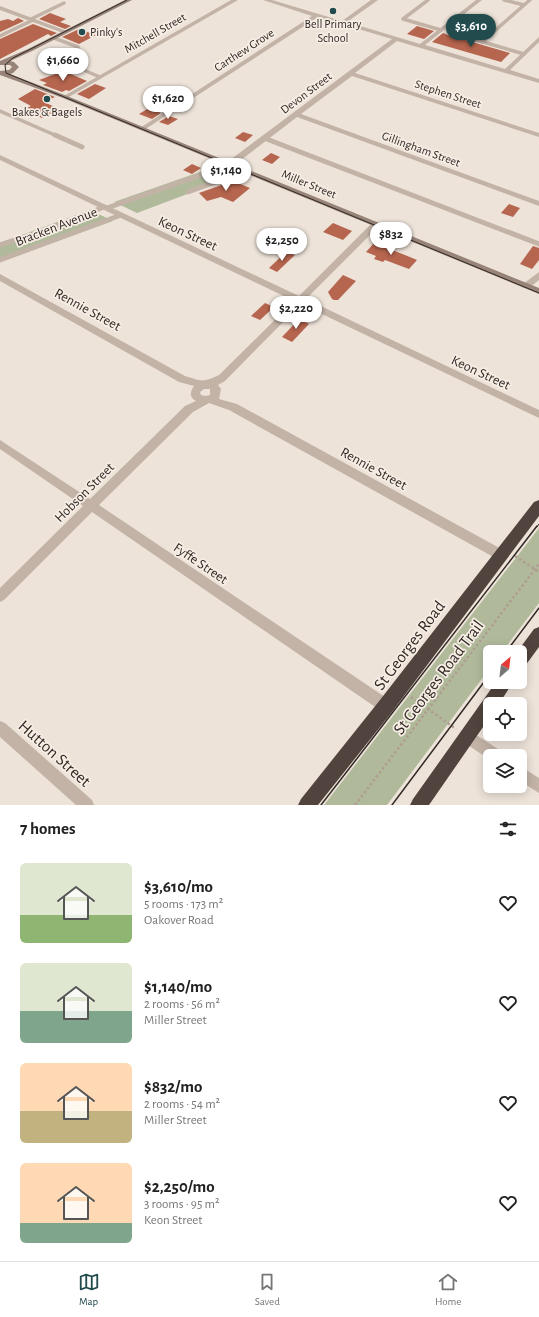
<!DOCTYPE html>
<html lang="en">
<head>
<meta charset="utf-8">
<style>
  :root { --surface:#fff; --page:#f2f2f2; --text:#222; --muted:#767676; --line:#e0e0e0; --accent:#214b4d }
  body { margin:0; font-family:"Alegreya Sans",sans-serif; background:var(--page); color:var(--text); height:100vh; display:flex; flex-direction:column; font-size:15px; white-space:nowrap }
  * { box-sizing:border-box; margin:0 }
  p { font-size:13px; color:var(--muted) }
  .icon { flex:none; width:22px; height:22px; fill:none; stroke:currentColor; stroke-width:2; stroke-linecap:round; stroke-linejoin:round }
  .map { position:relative; height:805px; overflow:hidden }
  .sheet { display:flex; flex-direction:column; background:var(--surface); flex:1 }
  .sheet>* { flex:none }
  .needle { width:26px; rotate:28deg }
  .buttons { position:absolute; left:483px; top:645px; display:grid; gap:8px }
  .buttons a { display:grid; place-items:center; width:44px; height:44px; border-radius:6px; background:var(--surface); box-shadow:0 2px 10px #0003; font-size:20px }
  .price { position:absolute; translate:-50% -34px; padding:0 9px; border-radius:14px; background:#fff; color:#222; font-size:13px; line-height:26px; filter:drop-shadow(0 1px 2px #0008) }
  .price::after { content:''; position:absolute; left:50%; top:24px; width:12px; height:9px; margin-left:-6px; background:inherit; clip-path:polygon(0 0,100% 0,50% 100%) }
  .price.on { background:var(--accent); color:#fff }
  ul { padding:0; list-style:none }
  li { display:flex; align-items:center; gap:12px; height:100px; padding:0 20px }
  li span { display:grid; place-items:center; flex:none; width:112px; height:80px; border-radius:6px; color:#555 }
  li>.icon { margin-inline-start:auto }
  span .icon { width:48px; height:48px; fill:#fffc; stroke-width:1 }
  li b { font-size:17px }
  h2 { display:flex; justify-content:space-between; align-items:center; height:48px; padding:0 20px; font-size:17px }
  .menu { display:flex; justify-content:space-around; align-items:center; height:56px; border-top:1px solid var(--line); background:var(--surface); font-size:11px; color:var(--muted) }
  .menu a { display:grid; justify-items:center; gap:2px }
  .menu .on { color:var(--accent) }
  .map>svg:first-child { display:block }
  .green { fill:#b0ba9b }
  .building { fill:#b6654e }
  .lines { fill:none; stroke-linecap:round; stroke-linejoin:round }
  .path { stroke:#af9d91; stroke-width:2.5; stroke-dasharray:2.5 2.5; stroke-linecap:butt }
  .lane-far1 { stroke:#c3b3a7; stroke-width:3.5 }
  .lane { stroke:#c3b3a7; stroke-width:5 }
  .street { fill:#c3b3a7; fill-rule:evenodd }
  .secondary { fill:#978378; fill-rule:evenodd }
  .highway { fill:#51443e; fill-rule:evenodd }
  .tram-far1 { stroke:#312926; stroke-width:1 }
  .tram { stroke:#312926; stroke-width:1.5 }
  .poi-dot { fill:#214b4d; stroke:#f6ede4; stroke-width:1.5 }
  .labels { text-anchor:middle; stroke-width:3.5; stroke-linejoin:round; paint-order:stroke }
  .far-poi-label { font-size:12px; fill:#312926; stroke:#f6ede4 }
  .far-street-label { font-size:12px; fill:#312926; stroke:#f6ede4 }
  .street-label { font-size:14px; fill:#312926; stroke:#f6ede4 }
  .near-street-label { font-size:17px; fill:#312926; stroke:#f6ede4 }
</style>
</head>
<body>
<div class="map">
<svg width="539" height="805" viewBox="0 0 539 805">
  <rect width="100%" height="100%" fill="#ede3d9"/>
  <g class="green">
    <polygon points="214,167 235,176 137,213 114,202"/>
    <polygon points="90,210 113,221 0,262 0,243"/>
    <polygon points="539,528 539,603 502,652 490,652 490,668 387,805 324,805"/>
  </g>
  <g class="building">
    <polygon points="50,13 66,19 60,22 71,26 65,29 39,19"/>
    <polygon points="18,18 24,21 0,32 0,21 8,19 13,21"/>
    <polygon points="33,24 57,33 51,36 48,34 0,59 0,39"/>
    <polygon points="417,26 434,31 424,39 407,34"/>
    <polygon points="79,29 96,35 79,44 62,37"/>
    <polygon points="443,33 448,35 510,53 501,62 432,42"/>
    <polygon points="66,72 87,81 69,91 66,90 62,92 43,85 47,83 39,80 58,73 62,74"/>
    <polygon points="95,84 106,88 89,99 77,94"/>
    <polygon points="35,89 55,97 44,102 59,109 42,118 23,110 31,106 18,99"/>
    <polygon points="149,108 161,113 152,119 139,114"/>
    <polygon points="169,116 178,119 168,125 159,122"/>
    <polygon points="243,132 253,135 245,142 235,138"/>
    <polygon points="271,153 280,157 272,164 262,160"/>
    <polygon points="192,164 201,168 192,174 183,170"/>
    <polygon points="233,181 250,188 233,202 221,197 207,201 199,193"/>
    <polygon points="509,204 520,208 513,217 501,213"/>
    <polygon points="333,223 352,231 343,240 323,232"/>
    <polygon points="374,243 405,255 417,260 409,269 385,260 383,262 374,259 376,256 366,252"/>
    <polygon points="533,246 539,248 539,260 532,269 520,264"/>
    <polygon points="286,252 295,255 277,272 269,268"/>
    <polygon points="343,275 356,281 338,300 334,300 332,299 328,292"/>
    <polygon points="265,303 274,307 260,320 251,316"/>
    <polygon points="299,319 309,324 292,342 282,337"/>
  </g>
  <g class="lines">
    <g class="path">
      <polyline points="515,556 539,572"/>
      <polyline points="411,697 456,729"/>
      <polyline points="355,805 539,564"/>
    </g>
    <g class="lane-far1">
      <polyline points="428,0 403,19 441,30"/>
      <polyline points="504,0 524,5 530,0"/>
      <polyline points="31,19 64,3"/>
      <polyline points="449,32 524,54"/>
      <polyline points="0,36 33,20"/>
      <polyline points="54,38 78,47 79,50 73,61 74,66 100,77"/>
      <polyline points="482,42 523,6"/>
      <polyline points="0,111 57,136"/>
    </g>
    <g class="lane">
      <polyline points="55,135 82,147"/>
      <polyline points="264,138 539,244"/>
      <polyline points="188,192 245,171"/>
      <polyline points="107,208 229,165"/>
      <polyline points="55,226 104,207"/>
      <polyline points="0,245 24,237"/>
      <polyline points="0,260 121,215"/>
    </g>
    <g class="street">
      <polygon points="231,0 238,0 67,98 62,97"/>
      <polygon points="263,0 272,0 342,21 371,0 378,0 347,22 420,44 476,0 482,0 425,45 505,69 539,37 539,42 510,70 539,79 539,83 397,41 355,73 539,133 539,137 352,76 301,114 539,201 539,206 297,117 232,167 226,167 226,163 392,39 318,17 144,130 140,130 140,128 312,16"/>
      <polygon points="0,6 67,31 68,32 63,33 0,10"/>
      <path d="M0,155L299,296L372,223H378V227L306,299L539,410V418L301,304L225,381L218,385L221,389L219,399L237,404L505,551L507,555L505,559L501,560L497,559L229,410L209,403L193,412L99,505L391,701L393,706L391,711L386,713L381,711L92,512L4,600L0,602V588L83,506L0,449V440L90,499L185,406L196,401C189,397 190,392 194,386L179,382L0,281V274L185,376C202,381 202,383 219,375L294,301L0,160ZM204,389H210V395L205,396L201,395L200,392Z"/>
      <polygon points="539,272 539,280 529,288 523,288 522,286 523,284"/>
      <polygon points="0,721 5,723 92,800 94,805 76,805 0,737"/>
      <polygon points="467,729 501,751 503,756 490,756 490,760 462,741 460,736 462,731"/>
      <polygon points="520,766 539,778 539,793 520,781"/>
    </g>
    <polygon class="secondary" points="125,0 132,0 32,51 10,61 14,62 19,67 13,73 10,74 67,96 539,288 539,294 63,98 0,75 0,71 9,70 12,67 10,65 0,65 0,61 28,49"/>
    <g class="highway">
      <polygon points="539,500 539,516 392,712 318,805 298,805 301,799 380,700 534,502"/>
      <polygon points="539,627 539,647 525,666 520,669 520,652 517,652 534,629"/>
      <polygon points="496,682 513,682 499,704 490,704 490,717 429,805 410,805 413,799"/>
    </g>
    <g class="tram-far1">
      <polyline points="127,0 13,58 5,65 6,73 539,293"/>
      <polyline points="537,527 539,524"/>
    </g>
    <g class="tram">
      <polyline points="506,652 539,608"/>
      <polyline points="321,805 537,526"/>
      <polyline points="392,805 490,674"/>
    </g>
  </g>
  <g class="poi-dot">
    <circle cx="333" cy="11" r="4"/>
    <circle cx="82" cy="32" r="4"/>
    <circle cx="47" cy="99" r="4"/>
  </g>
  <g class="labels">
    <g class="far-poi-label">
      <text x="333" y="28">Bell Primary<tspan x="333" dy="14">School</tspan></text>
      <text x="90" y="36" text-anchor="start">Pinky's</text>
      <text x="47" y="116">Bakes &amp; Bagels</text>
    </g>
    <g class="far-street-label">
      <text transform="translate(155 33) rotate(-30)" y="4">Mitchell Street</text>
      <text transform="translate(244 50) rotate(-33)" y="4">Carthew Grove</text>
      <text transform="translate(306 93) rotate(-37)" y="4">Devon Street</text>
      <text transform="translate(448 94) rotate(18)" y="4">Stephen Street</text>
      <text transform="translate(421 149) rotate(20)" y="4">Gillingham Street</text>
      <text transform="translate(309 184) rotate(22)" y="4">Miller Street</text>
    </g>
    <g class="street-label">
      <text transform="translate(56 226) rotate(-21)" y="5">Bracken Avenue</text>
      <text transform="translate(188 233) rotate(25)" y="5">Keon Street</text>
      <text transform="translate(88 309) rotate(29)" y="5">Rennie Street</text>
      <text transform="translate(481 372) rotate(25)" y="5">Keon Street</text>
      <text transform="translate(374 468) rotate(29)" y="5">Rennie Street</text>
      <text transform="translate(84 492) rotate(-45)" y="5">Hobson Street</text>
      <text transform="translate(201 563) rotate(34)" y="5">Fyffe Street</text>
    </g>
    <g class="near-street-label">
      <text transform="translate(409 645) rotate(-53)" y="6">St Georges Road</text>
      <text transform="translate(438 677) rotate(-53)" y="6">St Georges Road Trail</text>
      <text transform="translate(55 753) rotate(42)" y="6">Hutton Street</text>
    </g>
  </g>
</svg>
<div class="buttons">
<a><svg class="needle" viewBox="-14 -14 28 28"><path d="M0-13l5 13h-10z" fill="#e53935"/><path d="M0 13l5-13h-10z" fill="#767676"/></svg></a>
<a><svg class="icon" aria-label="locate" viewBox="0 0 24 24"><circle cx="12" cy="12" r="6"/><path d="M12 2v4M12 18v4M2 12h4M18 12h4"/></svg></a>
<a><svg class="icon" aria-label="layers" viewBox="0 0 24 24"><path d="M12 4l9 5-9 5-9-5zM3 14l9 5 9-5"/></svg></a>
</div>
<b class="price on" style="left:471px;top:48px">$3,610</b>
<b class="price" style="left:63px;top:82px">$1,660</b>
<b class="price" style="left:168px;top:120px">$1,620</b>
<b class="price" style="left:226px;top:192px">$1,140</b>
<b class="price" style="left:391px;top:256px">$832</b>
<b class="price" style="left:282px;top:262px">$2,250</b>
<b class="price" style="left:296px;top:330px">$2,220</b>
</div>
<section class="sheet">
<h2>7 homes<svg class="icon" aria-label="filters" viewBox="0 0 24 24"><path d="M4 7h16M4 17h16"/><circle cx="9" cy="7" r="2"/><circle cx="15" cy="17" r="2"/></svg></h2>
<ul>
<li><span style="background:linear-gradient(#dfe7d0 65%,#8fb573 0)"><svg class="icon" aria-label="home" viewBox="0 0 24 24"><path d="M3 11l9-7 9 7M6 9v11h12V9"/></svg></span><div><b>$3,610/mo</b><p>5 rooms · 173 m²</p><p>Oakover Road</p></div><svg class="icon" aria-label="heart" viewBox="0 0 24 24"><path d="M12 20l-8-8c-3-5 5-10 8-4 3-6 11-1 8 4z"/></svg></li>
<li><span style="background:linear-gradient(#dfe7d0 60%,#7fa58c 0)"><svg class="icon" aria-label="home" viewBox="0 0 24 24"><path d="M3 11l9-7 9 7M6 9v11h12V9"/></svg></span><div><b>$1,140/mo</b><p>2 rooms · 56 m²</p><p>Miller Street</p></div><svg class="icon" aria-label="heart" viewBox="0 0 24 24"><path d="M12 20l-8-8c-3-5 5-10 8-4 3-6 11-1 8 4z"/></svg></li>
<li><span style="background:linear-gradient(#ffd9b3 60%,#c2b280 0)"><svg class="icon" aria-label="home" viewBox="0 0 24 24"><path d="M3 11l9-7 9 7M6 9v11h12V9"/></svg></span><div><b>$832/mo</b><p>2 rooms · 54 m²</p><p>Miller Street</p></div><svg class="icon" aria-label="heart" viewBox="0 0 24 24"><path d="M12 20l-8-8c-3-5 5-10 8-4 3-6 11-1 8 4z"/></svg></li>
<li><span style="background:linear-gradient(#ffd9b3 75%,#7fa58c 0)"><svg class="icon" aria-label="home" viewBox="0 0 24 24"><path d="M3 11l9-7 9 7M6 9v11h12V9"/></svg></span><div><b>$2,250/mo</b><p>3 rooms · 95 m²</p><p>Keon Street</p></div><svg class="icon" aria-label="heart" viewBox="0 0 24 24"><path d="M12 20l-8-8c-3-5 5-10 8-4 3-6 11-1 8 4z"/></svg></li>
</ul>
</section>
<nav class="menu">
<a class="on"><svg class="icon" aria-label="map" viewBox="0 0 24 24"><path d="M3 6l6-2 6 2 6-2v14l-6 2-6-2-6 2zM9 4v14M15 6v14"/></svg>Map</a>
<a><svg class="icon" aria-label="saved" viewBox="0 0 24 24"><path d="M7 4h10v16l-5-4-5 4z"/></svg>Saved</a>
<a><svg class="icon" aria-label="home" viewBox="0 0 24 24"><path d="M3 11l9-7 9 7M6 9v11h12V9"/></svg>Home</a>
</nav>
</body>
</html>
